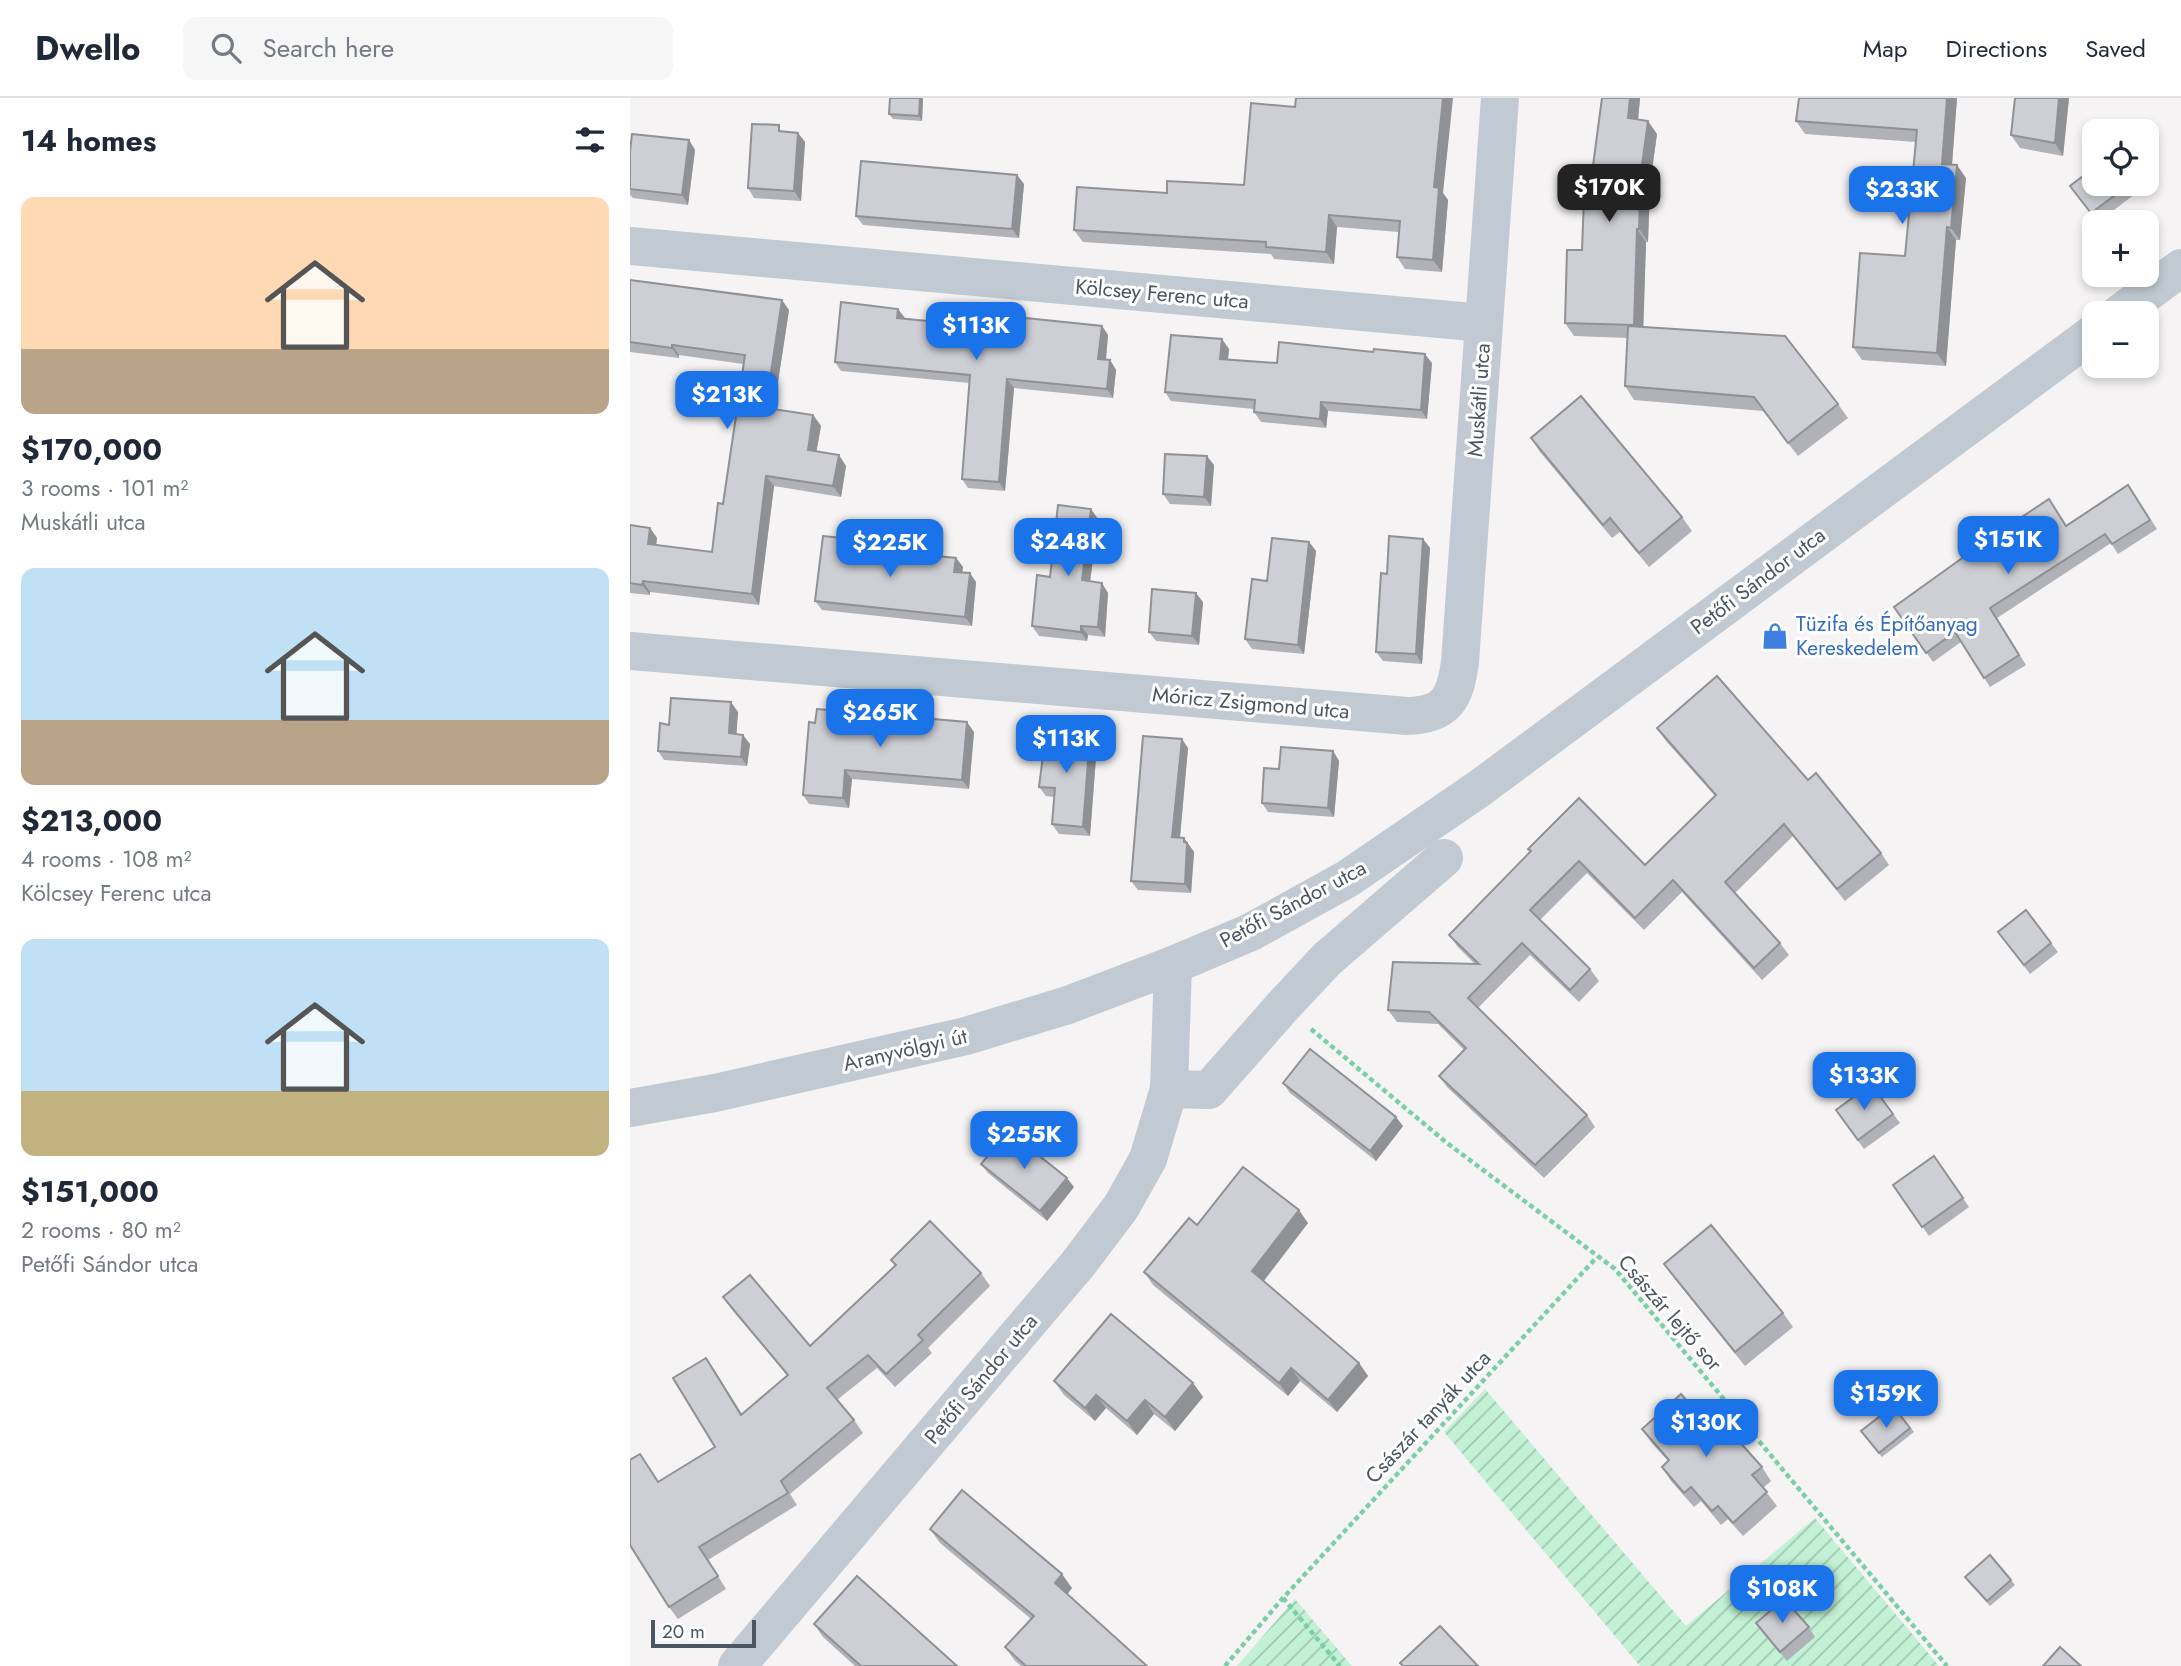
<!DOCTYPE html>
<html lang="en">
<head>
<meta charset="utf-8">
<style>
  :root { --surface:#fff; --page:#f6f6f7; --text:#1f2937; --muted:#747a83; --line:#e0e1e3; --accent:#1a73e8 }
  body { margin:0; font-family:Jost,sans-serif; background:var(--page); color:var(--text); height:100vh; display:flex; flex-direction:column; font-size:26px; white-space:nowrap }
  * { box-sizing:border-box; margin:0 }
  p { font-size:23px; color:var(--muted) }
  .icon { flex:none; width:38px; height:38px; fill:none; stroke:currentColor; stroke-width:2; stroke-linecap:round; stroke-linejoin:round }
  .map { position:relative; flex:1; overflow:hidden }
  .drawer { display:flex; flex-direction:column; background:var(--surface); width:630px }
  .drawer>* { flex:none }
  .tools { position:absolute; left:1452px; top:21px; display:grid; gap:14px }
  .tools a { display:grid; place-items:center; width:77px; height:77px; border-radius:14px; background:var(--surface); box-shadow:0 4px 10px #0003; font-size:35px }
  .scale { position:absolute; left:21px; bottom:18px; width:105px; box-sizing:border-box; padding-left:7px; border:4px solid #4a5661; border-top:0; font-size:19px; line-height:24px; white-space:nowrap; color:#4a5661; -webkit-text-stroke:5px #fff; paint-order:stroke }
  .price { position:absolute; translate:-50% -60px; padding:0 16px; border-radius:14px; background:var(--accent); color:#fff; font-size:23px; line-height:46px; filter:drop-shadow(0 2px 4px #0008) }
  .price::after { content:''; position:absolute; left:50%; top:42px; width:21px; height:16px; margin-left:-10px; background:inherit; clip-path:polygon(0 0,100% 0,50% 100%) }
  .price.selected { background:#222; color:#fff }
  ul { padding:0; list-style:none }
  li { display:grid; align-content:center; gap:14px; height:371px; padding:0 21px }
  li span { display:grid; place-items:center; height:217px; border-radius:14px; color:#555 }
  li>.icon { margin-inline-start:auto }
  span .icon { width:126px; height:126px; fill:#fffc; stroke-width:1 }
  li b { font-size:30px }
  h2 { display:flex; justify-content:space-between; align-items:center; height:84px; padding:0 21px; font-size:30px }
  header { display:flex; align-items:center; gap:42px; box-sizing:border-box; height:98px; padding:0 35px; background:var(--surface); border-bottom:2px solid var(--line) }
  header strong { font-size:33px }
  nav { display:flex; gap:38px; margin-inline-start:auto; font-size:24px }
  .search { width:490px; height:63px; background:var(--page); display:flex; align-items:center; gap:18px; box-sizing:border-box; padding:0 24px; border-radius:14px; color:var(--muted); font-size:26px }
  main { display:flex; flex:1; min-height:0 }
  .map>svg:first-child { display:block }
  .garden { fill:url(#garden-furrows) }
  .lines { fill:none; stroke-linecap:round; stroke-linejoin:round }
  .path { stroke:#7ad0a6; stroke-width:4.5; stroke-dasharray:5 3.5; stroke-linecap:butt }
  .minor { stroke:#c1cad2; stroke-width:38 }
  .wall { fill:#b0b2b7 }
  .shaded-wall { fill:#909195 }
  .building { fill:#cdcfd5; stroke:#909195; stroke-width:2 }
  .labels { text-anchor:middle; stroke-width:6; stroke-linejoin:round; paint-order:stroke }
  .street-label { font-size:21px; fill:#4a5661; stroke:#fff }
  .shop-label { font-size:21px; fill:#366cbe; stroke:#fff; text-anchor:start }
</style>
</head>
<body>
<header>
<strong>Dwello</strong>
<div class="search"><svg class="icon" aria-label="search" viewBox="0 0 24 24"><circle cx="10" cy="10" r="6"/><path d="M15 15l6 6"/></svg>Search here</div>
<nav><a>Map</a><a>Directions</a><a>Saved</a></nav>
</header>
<main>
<section class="drawer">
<h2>14 homes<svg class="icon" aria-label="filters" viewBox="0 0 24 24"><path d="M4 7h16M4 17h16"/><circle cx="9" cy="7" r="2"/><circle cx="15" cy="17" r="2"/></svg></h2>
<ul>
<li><span style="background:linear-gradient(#ffd9b3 70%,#b9a48a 0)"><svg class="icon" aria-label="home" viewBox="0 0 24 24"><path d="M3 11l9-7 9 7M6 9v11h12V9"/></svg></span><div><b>$170,000</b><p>3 rooms · 101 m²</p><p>Muskátli utca</p></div></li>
<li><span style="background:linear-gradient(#bfe0f5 70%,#b9a48a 0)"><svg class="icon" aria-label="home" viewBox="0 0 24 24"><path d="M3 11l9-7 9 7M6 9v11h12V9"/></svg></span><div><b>$213,000</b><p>4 rooms · 108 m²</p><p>Kölcsey Ferenc utca</p></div></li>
<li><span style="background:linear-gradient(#bfe0f5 70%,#c2b280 0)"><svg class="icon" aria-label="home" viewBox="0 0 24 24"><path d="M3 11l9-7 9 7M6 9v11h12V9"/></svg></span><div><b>$151,000</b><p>2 rooms · 80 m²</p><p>Petőfi Sándor utca</p></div></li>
</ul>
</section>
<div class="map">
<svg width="1551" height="1568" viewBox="0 0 1551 1568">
  <defs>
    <pattern id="garden-furrows" width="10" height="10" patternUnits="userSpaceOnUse" patternTransform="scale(1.75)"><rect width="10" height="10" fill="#c3f1d5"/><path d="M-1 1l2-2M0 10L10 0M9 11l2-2" fill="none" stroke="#a0c6b0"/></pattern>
  </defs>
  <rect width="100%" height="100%" fill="#f5f3f3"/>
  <g class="garden">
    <polygon points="855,1291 1056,1528 1185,1420 1309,1568 1010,1568 814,1334"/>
    <polygon points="665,1501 722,1568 607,1568"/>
  </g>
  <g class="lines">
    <g class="path">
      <polyline points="681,931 817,1045 985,1171 1317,1568"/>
      <polyline points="653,1500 710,1568"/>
      <polyline points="595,1568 653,1500 967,1159"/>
    </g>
    <g class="minor">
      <polyline points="0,148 854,225"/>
      <polyline points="1490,215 1551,170"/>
      <path d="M0,553L777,618C816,617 825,601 830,564L870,0"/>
      <polyline points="539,991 579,992 653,908 697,861 814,760"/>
      <polyline points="0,1010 85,995 336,938 438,907 543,867 621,834 717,781 850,690 1465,234"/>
      <polyline points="107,1568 448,1166 491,1109 518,1061 539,991 543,867"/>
    </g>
  </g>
  <g class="wall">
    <polygon points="260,0 293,0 292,23 263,21 259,16"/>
    <polygon points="972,0 1010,0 1008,22 1027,36 1020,86 1018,144 1016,144 1013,229 1208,306 1218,320 1168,358 1133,313 1004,302 995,288 998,240 944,238 935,225 952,152"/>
    <polygon points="1169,0 1327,0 1322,67 1336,80 1330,142 1326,142 1316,268 1232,262 1223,249 1275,158 1286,44 1175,36 1166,23"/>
    <polygon points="1385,0 1439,0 1433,58 1390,50 1381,37"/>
    <polygon points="665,9 813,95 818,102 812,174 775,171 767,159 769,134 707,129 704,166 644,161 641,156 453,144 444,132 537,95 614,87"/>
    <polygon points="153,34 168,35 175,44 171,103 124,100 118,90"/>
    <polygon points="59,42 65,52 58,107 3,100 0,97 0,54"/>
    <polygon points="1517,71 1525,81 1468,124 1467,124 1440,88 1465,86 1517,86"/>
    <polygon points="387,77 394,86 389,140 233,127 226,118"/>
    <polygon points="0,182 159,212 144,310 145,311 183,317 191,328 186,354 216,368 211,399 144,388 129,507 20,494 20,497 0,495 0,427 20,430 27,440 26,447 82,454 93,406 113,266 49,257 49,260 0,254"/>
    <polygon points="275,220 328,226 472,228 478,237 476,262 480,262 486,272 483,300 384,290 375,393 338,390 332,381 340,285 211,273 205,264"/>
    <polygon points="599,251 598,262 647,265 802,265 797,321 698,313 696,330 631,324 624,314 624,311 541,303 535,294"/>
    <polygon points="901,340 1052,419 1062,433 1019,469 990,434 982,440 910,354"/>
    <polygon points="584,367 581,408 540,406 533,396"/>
    <polygon points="1498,387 1527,431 1488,456 1481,445 1367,520 1396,567 1360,589 1331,544 1303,564 1264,509 1436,427"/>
    <polygon points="468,421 460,484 478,495 475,539 458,537 457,543 409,538 402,528 420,479"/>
    <polygon points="793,441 800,450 792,566 753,563 746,554 757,476"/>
    <polygon points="679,444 686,453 674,556 622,551 615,541 637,483"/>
    <polygon points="246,451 326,460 333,469 332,474 346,484 342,528 192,512 185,503"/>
    <polygon points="573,504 569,547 526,543 519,534"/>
    <polygon points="108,614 106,636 120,646 117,668 34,662 28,653 39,627"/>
    <polygon points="179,624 344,634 339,691 222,681 219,710 179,706 173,697"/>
    <polygon points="1027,630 1178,682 1251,755 1259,767 1215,803 1163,738 1105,795 1150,845 1159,857 1132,882 1052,794 1014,832 957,775 910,822 960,871 969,883 949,904 900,857 848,910 957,1017 965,1029 914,1080 818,990 809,978 834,952 808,926 767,924 758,912 845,866 828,849 819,837 900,754 898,751 1015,767 1085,698 1036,643"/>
    <polygon points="467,646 460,738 429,736 422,726 424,699 416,698 409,689"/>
    <polygon points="558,650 550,740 554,740 564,754 561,795 508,792 501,783"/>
    <polygon points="703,653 709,663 704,719 638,714 632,705 649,671"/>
    <polygon points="1368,834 1421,845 1428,854 1400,876"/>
    <polygon points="653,985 773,1028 746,1063 660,995"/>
    <polygon points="1241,986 1270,1025 1234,1051 1206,1012"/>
    <polygon points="1304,1058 1339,1109 1299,1138 1263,1087"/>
    <polygon points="351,1066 444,1089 417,1123 358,1075"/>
    <polygon points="678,1125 634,1183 729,1265 738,1278 707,1314 670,1283 658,1298 523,1187 514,1174 567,1127"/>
    <polygon points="261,1162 351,1175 360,1188 298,1250 302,1255 265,1289 247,1270 207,1302 224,1322 233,1335 160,1396 167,1407 78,1462 96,1491 48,1521 39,1509 19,1368 29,1384 85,1349 85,1273 112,1316 157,1277 102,1212 93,1199 180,1248 265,1168"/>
    <polygon points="1034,1166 1153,1215 1163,1229 1115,1268 1044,1180"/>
    <polygon points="424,1283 563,1285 573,1299 545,1333 524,1316 507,1337 476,1310 465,1323 434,1297"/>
    <polygon points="1263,1308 1284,1334 1252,1359 1231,1333"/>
    <polygon points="1012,1331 1081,1331 1132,1369 1141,1383 1133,1390 1147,1408 1113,1438 1098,1421 1091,1427 1071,1403 1064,1409 1041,1383 1032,1369 1038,1363 1022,1345"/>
    <polygon points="300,1431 442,1490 437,1496 517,1568 391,1568 385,1563 375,1549 401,1521 310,1445"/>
    <polygon points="1335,1479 1381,1482 1385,1487 1360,1508"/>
    <polygon points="1126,1525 1179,1529 1185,1539 1157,1563"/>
    <polygon points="184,1526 327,1568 225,1568 193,1539"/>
  </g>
  <g class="shaded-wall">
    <polygon points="290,0 293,0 292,23 289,18"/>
    <polygon points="813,0 823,0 813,95 818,102 812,174 803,162 804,89"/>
    <polygon points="1000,0 1010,0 1007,33 998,20"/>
    <polygon points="1317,0 1327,0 1321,79 1312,66"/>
    <polygon points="1429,0 1439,0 1433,58 1425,45"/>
    <polygon points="1018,23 1027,36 1020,86 1018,144 1009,131 1011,74"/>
    <polygon points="168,35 175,44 171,103 164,93"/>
    <polygon points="59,42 65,52 58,107 52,97"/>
    <polygon points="1327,67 1336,80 1330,142 1321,130"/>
    <polygon points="387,77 394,86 389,140 382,131"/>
    <polygon points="699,117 707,129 704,166 696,154"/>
    <polygon points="1317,129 1326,142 1316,268 1307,255"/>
    <polygon points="1007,131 1016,144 1013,240 1004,227"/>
    <polygon points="152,202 159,212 144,310 151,319 136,307"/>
    <polygon points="268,211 275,220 267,220"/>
    <polygon points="472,228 478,237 475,271 468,261"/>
    <polygon points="592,241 599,251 597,270 590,261"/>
    <polygon points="42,247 49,257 49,260 42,250"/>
    <polygon points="795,256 802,265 797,321 791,312"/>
    <polygon points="480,262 486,272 483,300 477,291"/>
    <polygon points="377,281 384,290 375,393 369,384"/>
    <polygon points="691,304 698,313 696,330 690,321"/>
    <polygon points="183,317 191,328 185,362 178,352"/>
    <polygon points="209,357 216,368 211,399 203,388"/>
    <polygon points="577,358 584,367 581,408 574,399"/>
    <polygon points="136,378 144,388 129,507 122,496"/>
    <polygon points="461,411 468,421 459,492 452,482"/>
    <polygon points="20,430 27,440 25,456 18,446"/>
    <polygon points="793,441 800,450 792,566 786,556"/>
    <polygon points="240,443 246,452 239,451"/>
    <polygon points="679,444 686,453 674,556 668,547"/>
    <polygon points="326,460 333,469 331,483 324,474"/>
    <polygon points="340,475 346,484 342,528 335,519"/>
    <polygon points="13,483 20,494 20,497 12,487"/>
    <polygon points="472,485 478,495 475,539 468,529"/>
    <polygon points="566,495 573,504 569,547 562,538"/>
    <polygon points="451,528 458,537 457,543 451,534"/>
    <polygon points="101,604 108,614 106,644 99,635"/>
    <polygon points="337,624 344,634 339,691 332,682"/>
    <polygon points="113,637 120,646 117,668 111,659"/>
    <polygon points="460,637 467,646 460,738 453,729"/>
    <polygon points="552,641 558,650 549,749 542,739"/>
    <polygon points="703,653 709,663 704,719 698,710"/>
    <polygon points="215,672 222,681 219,710 213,700"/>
    <polygon points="554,740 564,754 561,795 555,786"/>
    <polygon points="766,1019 773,1028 746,1063 740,1053"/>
    <polygon points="437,1080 444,1089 417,1123 410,1113"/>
    <polygon points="669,1112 678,1125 631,1186 622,1173"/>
    <polygon points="76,1260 85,1273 120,1330 111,1317"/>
    <polygon points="729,1265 738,1278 707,1314 698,1302"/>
    <polygon points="661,1270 670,1283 658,1298 649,1285"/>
    <polygon points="563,1285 573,1299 545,1333 535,1319"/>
    <polygon points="466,1297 476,1310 465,1323 455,1310"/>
    <polygon points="515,1302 524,1316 507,1337 497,1323"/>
    <polygon points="432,1476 442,1490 435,1499 425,1485"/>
  </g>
  <g class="building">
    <polygon points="260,0 290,0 289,18 259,16"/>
    <polygon points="666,0 813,0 804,89 809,90 803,162 767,159 770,123 699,117 696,154 636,149 636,144 444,132 447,89 537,95 537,83 614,87 621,5 665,9"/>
    <polygon points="972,0 1000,0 998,20 1018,23 1011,74 1009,131 1007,131 1004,227 935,225 937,152 952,152 955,75 962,75"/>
    <polygon points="1169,0 1317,0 1312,66 1327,67 1321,130 1317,129 1307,255 1223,249 1230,155 1275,158 1287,32 1166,23"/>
    <polygon points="1385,0 1429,0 1425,45 1381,37"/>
    <polygon points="122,26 149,27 149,33 168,35 164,93 118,90"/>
    <polygon points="2,36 59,42 52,97 0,91 0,54"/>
    <polygon points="231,63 387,77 382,131 226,118"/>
    <polygon points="1465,69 1465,86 1500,86 1461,115 1440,88"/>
    <polygon points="0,182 152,202 136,307 143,308 143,311 183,317 178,352 209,357 203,388 136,378 122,496 13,483 12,487 0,485 0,427 20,430 18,446 82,454 88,405 93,406 115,257 42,247 42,250 0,244"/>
    <polygon points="211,204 268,211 267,220 328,226 329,213 472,228 468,261 480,262 477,291 377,281 369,384 332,381 340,277 205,264"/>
    <polygon points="998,228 1155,238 1208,306 1158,345 1124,299 995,288"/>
    <polygon points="541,237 592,241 590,261 647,265 649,244 743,254 744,251 795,256 791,312 691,304 690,321 624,314 625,302 535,294"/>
    <polygon points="951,298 1052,419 1009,455 980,420 973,427 901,340"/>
    <polygon points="535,356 577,358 574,399 533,396"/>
    <polygon points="1498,387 1520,422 1482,446 1475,436 1360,510 1389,557 1354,580 1325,534 1296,555 1264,509 1363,438 1419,401 1436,428"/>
    <polygon points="428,407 461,411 452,482 472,485 468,529 451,528 451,534 402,528 407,477 420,479"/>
    <polygon points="193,438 240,443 239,451 326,460 324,474 340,475 335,519 185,503"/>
    <polygon points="759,438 793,441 786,556 746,554 751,475 757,476"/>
    <polygon points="642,440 679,444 668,547 615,541 622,481 637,483"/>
    <polygon points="522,491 566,495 562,538 519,534"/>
    <polygon points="1087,578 1178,682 1186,675 1251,755 1207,791 1154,726 1095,784 1150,845 1124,870 1043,782 1005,820 949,763 900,812 960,871 940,892 892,845 838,900 957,1017 905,1067 809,978 836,950 799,914 758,912 763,864 849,866 819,837 901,753 898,751 949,700 1015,767 1086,697 1027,630"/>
    <polygon points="41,600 101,604 99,635 113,637 111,659 28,653 30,625 39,627"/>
    <polygon points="187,611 337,624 332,682 215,672 213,700 173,697 179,624 185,625"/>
    <polygon points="416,633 460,637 453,729 422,726 425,690 409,689"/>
    <polygon points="513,638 552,641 542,739 554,740 554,744 557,745 555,786 501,783"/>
    <polygon points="651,649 703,653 698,710 632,705 634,670 649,671"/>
    <polygon points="1396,812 1421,845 1394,867 1368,834"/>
    <polygon points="680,951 766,1019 740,1053 653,985"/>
    <polygon points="1241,986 1263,1016 1228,1042 1206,1012"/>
    <polygon points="378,1033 437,1080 410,1113 351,1066"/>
    <polygon points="1304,1058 1333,1100 1292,1129 1263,1087"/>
    <polygon points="613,1069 669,1112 622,1173 729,1265 698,1302 661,1270 649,1285 514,1174 559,1120 567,1127"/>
    <polygon points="300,1123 351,1175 288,1237 293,1242 256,1276 238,1257 197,1290 224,1322 151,1383 158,1395 69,1449 88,1478 39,1509 0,1447 0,1362 10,1356 28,1384 85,1349 43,1280 76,1260 111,1317 158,1277 93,1199 120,1177 180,1248 266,1167 261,1162"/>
    <polygon points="1081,1127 1153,1215 1105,1254 1034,1166"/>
    <polygon points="481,1216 563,1285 535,1319 515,1302 497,1323 466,1297 455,1310 424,1283"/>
    <polygon points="1051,1296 1081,1331 1090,1322 1132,1369 1122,1377 1137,1394 1103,1425 1088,1408 1082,1413 1061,1389 1054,1395 1032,1369 1039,1362 1012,1331"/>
    <polygon points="1263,1308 1280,1330 1249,1355 1231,1333"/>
    <polygon points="332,1392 432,1476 425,1485 517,1568 396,1568 375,1549 404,1518 300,1431"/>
    <polygon points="1360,1457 1381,1482 1357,1503 1335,1479"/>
    <polygon points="227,1478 327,1568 231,1568 184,1526"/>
    <polygon points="1154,1501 1179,1529 1150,1554 1126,1525"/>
    <polygon points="810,1528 848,1568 773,1568 770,1565"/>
    <polygon points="1430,1549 1451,1568 1413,1568"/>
  </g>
  <defs>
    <symbol id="shop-bare" viewBox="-9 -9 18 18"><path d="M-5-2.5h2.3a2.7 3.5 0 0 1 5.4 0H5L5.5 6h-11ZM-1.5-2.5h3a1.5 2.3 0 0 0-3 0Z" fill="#3f7fe0" stroke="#fff" stroke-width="2.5" paint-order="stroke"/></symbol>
  </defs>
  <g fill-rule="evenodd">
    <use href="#shop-bare" x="1126" y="519" width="38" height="38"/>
  </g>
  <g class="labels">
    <g class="street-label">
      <text transform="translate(532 196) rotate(5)" y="7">Kölcsey Ferenc utca</text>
      <text transform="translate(849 302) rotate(-86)" y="7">Muskátli utca</text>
      <text transform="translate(1128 483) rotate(-37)" y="7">Petőfi Sándor utca</text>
      <text transform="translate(621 605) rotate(5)" y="7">Móricz Zsigmond utca</text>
      <text transform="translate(663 806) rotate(-28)" y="7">Petőfi Sándor utca</text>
      <text transform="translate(275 952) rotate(-13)" y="7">Aranyvölgyi út</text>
      <text transform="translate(1040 1215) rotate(49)" y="7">Császár lejtő sor</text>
      <text transform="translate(351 1281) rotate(-50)" y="7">Petőfi Sándor utca</text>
      <text transform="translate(798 1319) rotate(-47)" y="7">Császár tanyák utca</text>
    </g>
    <g class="shop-label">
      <text x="1166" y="533">Tüzifa és Építőanyag<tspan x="1166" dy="24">Kereskedelem</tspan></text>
    </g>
  </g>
</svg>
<div class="tools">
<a><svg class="icon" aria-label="locate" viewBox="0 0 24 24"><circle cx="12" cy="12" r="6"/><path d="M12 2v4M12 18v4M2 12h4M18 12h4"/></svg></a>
<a>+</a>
<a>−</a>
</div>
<div class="scale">20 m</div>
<b class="price selected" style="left:979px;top:126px">$170K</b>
<b class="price" style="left:1272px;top:128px">$233K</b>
<b class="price" style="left:346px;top:264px">$113K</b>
<b class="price" style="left:97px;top:333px">$213K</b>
<b class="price" style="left:1378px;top:478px">$151K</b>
<b class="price" style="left:438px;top:480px">$248K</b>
<b class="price" style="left:260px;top:481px">$225K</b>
<b class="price" style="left:250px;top:651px">$265K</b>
<b class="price" style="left:436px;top:677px">$113K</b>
<b class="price" style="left:1234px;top:1014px">$133K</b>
<b class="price" style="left:394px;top:1073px">$255K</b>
<b class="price" style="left:1256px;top:1332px">$159K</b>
<b class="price" style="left:1076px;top:1361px">$130K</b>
<b class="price" style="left:1152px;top:1527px">$108K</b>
</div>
</main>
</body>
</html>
